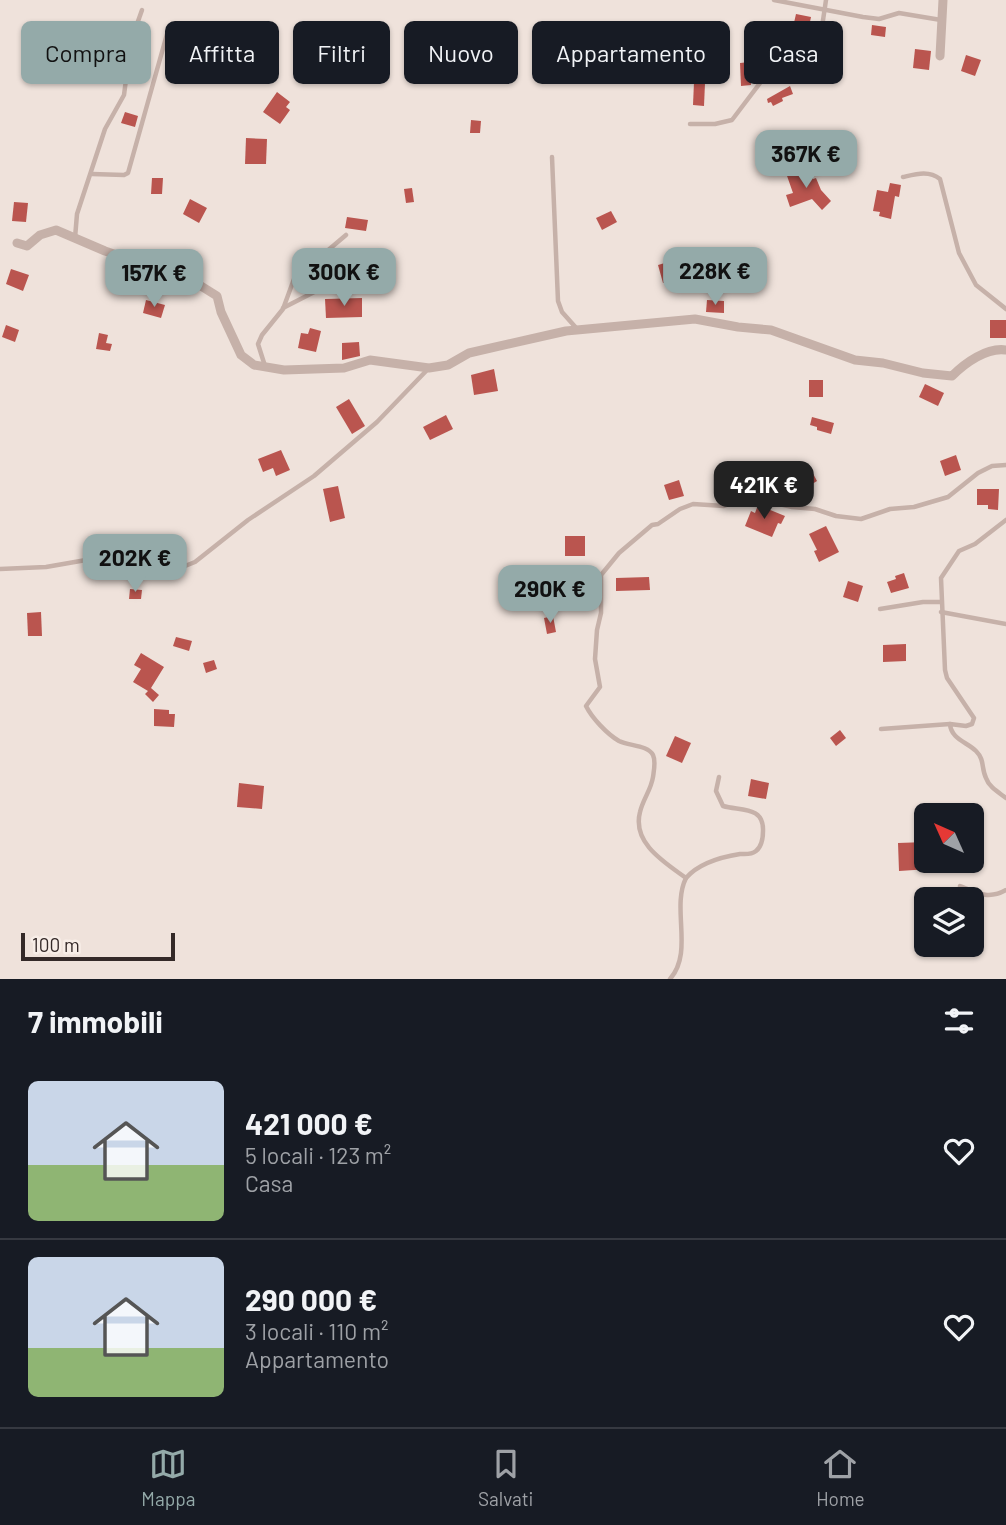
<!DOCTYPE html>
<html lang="it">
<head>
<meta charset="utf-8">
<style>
  :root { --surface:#171b24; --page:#242831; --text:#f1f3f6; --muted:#9ea1a6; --line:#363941; --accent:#94aaa9 }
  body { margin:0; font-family:Barlow,sans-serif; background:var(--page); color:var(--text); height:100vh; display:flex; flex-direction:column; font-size:26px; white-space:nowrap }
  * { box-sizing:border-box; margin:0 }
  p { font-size:23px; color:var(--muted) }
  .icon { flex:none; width:38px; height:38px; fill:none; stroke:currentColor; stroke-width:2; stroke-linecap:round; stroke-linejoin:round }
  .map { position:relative; height:979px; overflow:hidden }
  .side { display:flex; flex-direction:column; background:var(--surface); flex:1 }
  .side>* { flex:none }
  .banner { position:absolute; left:21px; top:21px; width:964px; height:63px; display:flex; gap:14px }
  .needle { width:46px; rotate:315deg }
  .fabs { position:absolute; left:914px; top:803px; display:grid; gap:14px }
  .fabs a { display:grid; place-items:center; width:70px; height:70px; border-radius:10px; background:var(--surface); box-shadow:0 2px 5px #0004; font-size:35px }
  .scale { position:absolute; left:21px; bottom:18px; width:154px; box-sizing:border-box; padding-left:7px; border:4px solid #342928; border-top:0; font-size:19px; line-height:24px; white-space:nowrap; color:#342928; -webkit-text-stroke:5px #f7ede7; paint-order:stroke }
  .price { position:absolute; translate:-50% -60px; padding:0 16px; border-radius:14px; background:var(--accent); color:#111; font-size:23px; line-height:46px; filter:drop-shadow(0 2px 4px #0008) }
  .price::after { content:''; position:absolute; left:50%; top:42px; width:21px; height:16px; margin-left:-10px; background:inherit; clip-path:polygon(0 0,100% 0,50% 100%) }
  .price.on { background:#222; color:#fff }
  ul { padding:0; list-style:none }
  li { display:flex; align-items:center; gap:21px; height:175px; padding:0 28px }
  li+li { border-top:2px solid var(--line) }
  li span { display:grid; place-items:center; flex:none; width:196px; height:140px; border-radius:10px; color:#555 }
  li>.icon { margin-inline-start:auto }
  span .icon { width:84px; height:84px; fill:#fffc; stroke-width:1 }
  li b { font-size:30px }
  h2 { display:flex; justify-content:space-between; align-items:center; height:84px; padding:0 28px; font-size:30px }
  .chip { padding:0 24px; border-radius:10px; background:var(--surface); box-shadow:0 2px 5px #0004; font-size:24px; line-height:63px }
  .chip.on { background:var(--accent); color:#111 }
  .dock { display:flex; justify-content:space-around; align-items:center; height:98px; border-top:2px solid var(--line); background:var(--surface); font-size:19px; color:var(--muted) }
  .dock a { display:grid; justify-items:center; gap:4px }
  .dock .on { color:var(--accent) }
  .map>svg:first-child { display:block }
  .building { fill:#ba554f }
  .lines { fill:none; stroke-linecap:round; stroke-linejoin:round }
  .service { stroke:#c6b1a9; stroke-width:4.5 }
  .minor { stroke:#c6b1a9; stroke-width:9 }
</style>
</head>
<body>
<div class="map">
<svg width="1006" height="979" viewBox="0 0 1006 979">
  <rect width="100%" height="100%" fill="#efe2db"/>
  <g class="building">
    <polygon points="796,14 811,17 808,31 793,27"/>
    <polygon points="872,25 886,27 885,37 871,35"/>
    <polygon points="915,49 931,51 929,70 913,68"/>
    <polygon points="966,55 981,60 975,76 961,71"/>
    <polygon points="750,62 751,85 741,86 740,63"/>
    <polygon points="559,63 567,67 560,81 552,77"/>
    <polygon points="694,82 705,83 704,106 693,105"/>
    <polygon points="790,86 793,94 782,98 783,101 773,106 771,102 768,103 767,99"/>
    <polygon points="277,92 290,102 286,107 290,110 280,124 263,112"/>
    <polygon points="125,112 138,116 135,127 121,123"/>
    <polygon points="471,120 481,121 480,133 470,133"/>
    <polygon points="246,138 267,139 266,164 245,164"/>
    <polygon points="795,170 797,176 810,171 813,179 816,178 821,190 831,201 822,210 812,199 790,207 786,195 793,193 786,173"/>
    <polygon points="152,178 163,178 162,194 151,194"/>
    <polygon points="890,183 901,185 899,197 895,196 891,219 879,216 880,212 873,211 877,190 888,192"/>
    <polygon points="412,188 414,202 406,203 404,189"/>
    <polygon points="190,199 207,208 199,223 183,214"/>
    <polygon points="14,202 28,203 26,222 12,221"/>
    <polygon points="611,211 617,222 602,230 596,218"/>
    <polygon points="347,217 368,220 366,231 345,228"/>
    <polygon points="675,260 677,270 683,268 685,277 663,283 658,265"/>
    <polygon points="11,269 29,275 23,291 6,284"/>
    <polygon points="362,298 362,317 326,318 325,299"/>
    <polygon points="146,300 165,305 161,318 143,313"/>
    <polygon points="707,300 724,301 724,313 706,312"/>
    <rect x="990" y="320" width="16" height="18"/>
    <polygon points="6,325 19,330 15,342 2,337"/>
    <polygon points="310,328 321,331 316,352 298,348 301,333 308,334"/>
    <polygon points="99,333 108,335 106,343 112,344 110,351 96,349"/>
    <polygon points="359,342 360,356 342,360 342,343"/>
    <polygon points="494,369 498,391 474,395 471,375"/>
    <rect x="809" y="380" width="14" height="17"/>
    <polygon points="925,384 944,393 938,406 919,397"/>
    <polygon points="349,399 365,426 352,434 336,407"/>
    <polygon points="446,415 453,429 430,440 423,427"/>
    <polygon points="812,417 834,423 831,434 817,430 817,427 810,425"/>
    <polygon points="281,450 290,470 276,476 273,468 263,472 258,459"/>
    <polygon points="956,455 961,470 945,476 940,461"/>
    <polygon points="810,468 817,481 804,489 796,476"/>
    <polygon points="679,480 684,496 669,500 664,485"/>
    <polygon points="338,486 345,518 330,522 323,489"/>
    <polygon points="977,489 999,489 998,510 988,509 988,505 977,505"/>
    <polygon points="758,505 785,516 781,524 778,523 772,537 745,526 751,511 755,513"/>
    <polygon points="826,526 839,552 819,562 814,551 817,550 809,534"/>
    <rect x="565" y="536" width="20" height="20"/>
    <polygon points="151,539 167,541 165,554 150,552"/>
    <polygon points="904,573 909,588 891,593 887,582 896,579 895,576"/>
    <polygon points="649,577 650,590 616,591 616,578"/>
    <polygon points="848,581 863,586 858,602 843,597"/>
    <polygon points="130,589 142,590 141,599 129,599"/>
    <polygon points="566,595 569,605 559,609 555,599"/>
    <polygon points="41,612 42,636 28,636 27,613"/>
    <polygon points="553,616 556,632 547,634 544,618"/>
    <polygon points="176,637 192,641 189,651 173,646"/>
    <polygon points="906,644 906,661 883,662 883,645"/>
    <polygon points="141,653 164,667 151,688 159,695 153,702 145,694 148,691 133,682 141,669 134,665"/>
    <polygon points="214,660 217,669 206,673 203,663"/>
    <polygon points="154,709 169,710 169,714 175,714 174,727 154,726"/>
    <polygon points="840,730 846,738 836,746 830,738"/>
    <polygon points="675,736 691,743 682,763 666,756"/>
    <polygon points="751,779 769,783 766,799 748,796"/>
    <polygon points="239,783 264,786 262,809 237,807"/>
    <polygon points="926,842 926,861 929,861 929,869 899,871 898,843"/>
  </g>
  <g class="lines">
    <g class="service">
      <polyline points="774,0 863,17 879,19 899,13 941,20"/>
      <polyline points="690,124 715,124 732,120 763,79 782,69 795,51 811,46 816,41 822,27 826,0"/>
      <polyline points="552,157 558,301 562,312 578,330"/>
      <polyline points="92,174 124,175 128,173 169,27"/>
      <path d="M903,177C916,174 929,170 940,179L959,253L976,285L1006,309"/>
      <polyline points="75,238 77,214 105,129 124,95 131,41 142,10"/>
      <polyline points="283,308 324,287 338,288"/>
      <polyline points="265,366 258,344 262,335 283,309 294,279 346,235"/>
      <path d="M1006,520L975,544L959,551L941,578L945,670L947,678L974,718L972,724L966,726L950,724C951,739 967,742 976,751C985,760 981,768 986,778C989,787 998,792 1006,798"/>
      <polyline points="0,569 46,567 109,556 180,568 195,562 248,520 314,476 377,422 428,369"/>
      <polyline points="880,609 923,602 941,602"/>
      <polyline points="941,612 1006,624"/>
      <polyline points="881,729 950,724"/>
      <path d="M686,878C699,863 721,857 740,854C746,854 751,855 756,851C761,847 763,838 763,831C764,806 741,811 723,806L716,791L719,777"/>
      <path d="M960,886C977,893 989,900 1006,890"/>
      <path d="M670,979C694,952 671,908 686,878C664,862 632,843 640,812C643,799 651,790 653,777C654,770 656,761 653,755C648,745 629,746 619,741C607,734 592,718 586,706L600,687L595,659L597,630L601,613V575L619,553L652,525L658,524L680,509L693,504L724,506L743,499L754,498L792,507L815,509L836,516L861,519L890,509L914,507L948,497L978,473L992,466L1006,465"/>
    </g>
    <g class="minor">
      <polyline points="940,56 943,0"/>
      <path d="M17,243L27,246L40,235L56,230L105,251L134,261L158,274L193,281L217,296L221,312L241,355L254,365L284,370L344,368L370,360L429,368L448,365L469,353L566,331L695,319L738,327L771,330L855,360L883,363L923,373L952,376C965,363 987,347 1006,350"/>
    </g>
  </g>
</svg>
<div class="fabs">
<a><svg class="needle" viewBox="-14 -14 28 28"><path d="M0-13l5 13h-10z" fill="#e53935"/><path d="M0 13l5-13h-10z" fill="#9ea1a6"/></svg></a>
<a><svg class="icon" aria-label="layers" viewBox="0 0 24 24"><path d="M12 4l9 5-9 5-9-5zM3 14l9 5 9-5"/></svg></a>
</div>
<div class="scale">100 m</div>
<b class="price" style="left:806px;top:190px">367K €</b>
<b class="price" style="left:715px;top:307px">228K €</b>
<b class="price" style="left:344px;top:308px">300K €</b>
<b class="price" style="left:154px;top:309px">157K €</b>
<b class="price on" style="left:764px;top:521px">421K €</b>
<b class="price" style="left:135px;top:594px">202K €</b>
<b class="price" style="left:550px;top:625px">290K €</b>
<div class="banner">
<a class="chip on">Compra</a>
<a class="chip">Affitta</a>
<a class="chip">Filtri</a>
<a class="chip">Nuovo</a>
<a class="chip">Appartamento</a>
<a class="chip">Casa</a>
</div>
</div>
<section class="side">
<h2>7 immobili<svg class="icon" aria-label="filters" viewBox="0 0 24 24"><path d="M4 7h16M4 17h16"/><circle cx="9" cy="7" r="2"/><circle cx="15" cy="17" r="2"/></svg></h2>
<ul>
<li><span style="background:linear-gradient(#c9d6e8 60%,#8fb573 0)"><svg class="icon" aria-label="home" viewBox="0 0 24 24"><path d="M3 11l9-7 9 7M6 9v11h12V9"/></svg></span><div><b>421 000 €</b><p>5 locali · 123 m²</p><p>Casa</p></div><svg class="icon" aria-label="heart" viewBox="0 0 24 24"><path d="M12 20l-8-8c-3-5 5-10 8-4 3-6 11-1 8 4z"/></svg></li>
<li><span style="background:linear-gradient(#c9d6e8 65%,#8fb573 0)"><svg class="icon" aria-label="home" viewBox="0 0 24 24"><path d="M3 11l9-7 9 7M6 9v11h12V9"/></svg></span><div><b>290 000 €</b><p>3 locali · 110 m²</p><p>Appartamento</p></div><svg class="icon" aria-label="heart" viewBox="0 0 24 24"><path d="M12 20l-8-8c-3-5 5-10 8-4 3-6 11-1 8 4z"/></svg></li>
</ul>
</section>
<nav class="dock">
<a class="on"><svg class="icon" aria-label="map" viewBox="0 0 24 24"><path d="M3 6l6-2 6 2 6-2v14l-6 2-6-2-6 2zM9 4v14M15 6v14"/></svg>Mappa</a>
<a><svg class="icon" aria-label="saved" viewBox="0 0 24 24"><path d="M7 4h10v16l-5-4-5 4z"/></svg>Salvati</a>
<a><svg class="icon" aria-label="home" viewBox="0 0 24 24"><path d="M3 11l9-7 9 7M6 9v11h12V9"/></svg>Home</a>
</nav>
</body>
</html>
